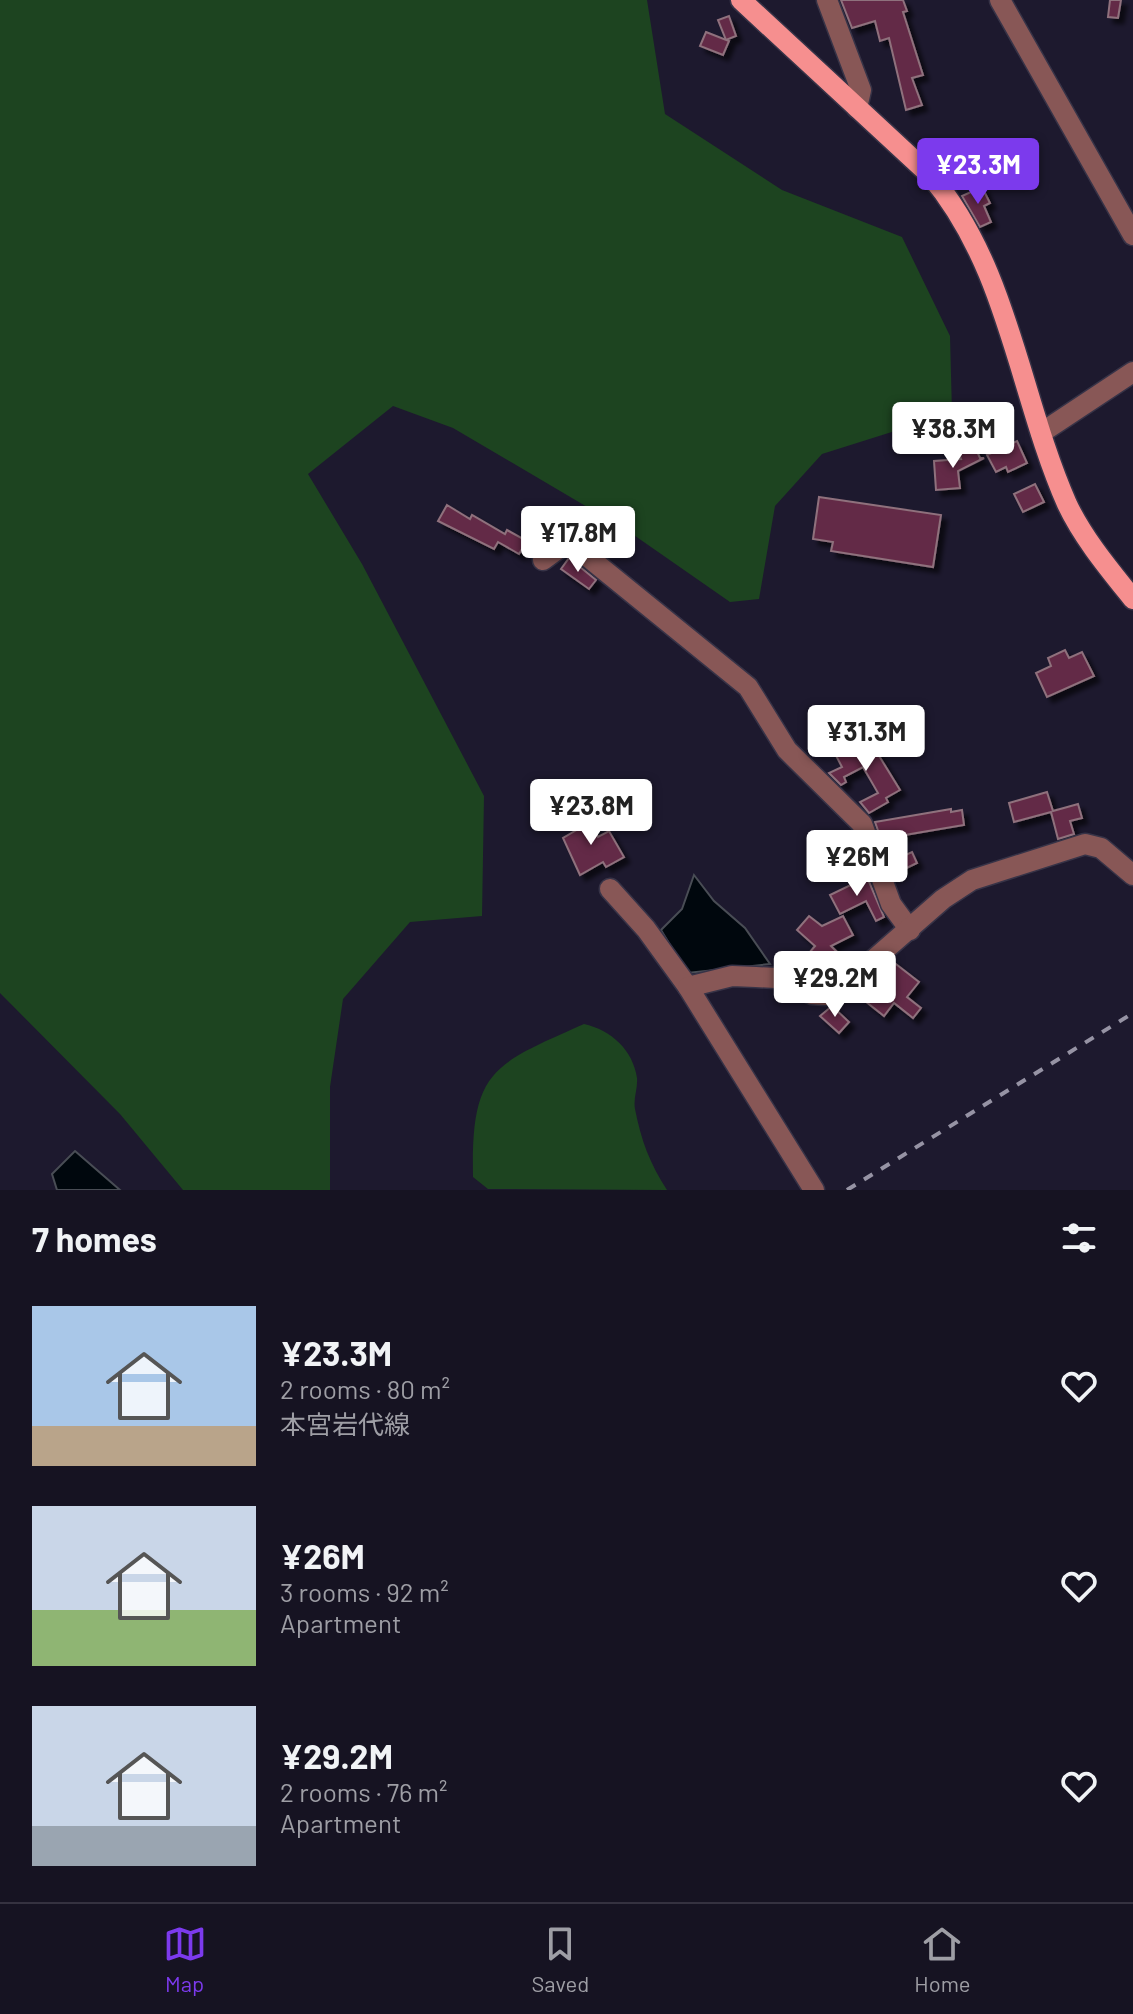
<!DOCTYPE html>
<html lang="en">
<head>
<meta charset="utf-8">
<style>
  :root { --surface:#161322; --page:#1f1c2a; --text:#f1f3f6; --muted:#9e9ea5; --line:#353240; --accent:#7c3aed }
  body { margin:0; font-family:Barlow,"Noto Sans JP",sans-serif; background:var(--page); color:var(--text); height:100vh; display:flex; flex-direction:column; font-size:30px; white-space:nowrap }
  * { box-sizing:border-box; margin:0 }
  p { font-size:26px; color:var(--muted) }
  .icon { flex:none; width:44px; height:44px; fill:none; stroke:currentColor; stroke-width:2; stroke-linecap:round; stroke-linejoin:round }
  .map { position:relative; height:1190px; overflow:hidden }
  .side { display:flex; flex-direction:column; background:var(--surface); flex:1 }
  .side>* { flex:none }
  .price { position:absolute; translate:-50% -68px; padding:0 18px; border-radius:8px; background:#fff; color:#222; font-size:26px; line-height:52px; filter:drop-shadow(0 2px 4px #0008) }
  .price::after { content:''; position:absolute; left:50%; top:48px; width:24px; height:18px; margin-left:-12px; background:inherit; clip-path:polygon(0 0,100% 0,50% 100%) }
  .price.active { background:var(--accent); color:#fff }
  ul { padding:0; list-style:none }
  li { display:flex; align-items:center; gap:24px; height:200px; padding:0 32px }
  li span { display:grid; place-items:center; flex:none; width:224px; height:160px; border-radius:0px; color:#555 }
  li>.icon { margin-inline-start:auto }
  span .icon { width:96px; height:96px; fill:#fffc; stroke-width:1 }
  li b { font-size:34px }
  h2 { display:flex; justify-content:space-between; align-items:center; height:96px; padding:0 32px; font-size:34px }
  .tabs { display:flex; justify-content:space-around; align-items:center; height:112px; border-top:2px solid var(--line); background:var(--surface); font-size:22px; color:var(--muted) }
  .tabs a { display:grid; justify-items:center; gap:4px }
  .tabs .active { color:var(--accent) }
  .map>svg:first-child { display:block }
  .green { fill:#1d4420 }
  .water { fill:#00070d; stroke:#494d55; stroke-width:2 }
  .building { fill:#642c46; stroke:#8f717d; stroke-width:2; filter:url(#shadow) }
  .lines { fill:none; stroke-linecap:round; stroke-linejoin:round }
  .minor-casing { stroke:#373347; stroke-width:23 }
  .major-casing { stroke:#373347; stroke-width:23 }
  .minor { stroke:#885756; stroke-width:20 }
  .major { stroke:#f68f8f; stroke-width:20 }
  .rail { stroke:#9693a4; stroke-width:4; stroke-dasharray:10 10; stroke-linecap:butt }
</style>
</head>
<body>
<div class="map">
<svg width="1133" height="1190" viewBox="0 0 1133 1190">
  <defs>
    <filter id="shadow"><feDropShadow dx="5.5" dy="5.5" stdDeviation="2" flood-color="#0009"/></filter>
  </defs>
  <rect width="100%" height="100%" fill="#1d192e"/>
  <g class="green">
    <polygon points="0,0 647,0 665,114 782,190 902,237 950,336 952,413 822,454 775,506 759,599 730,602 628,531 453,428 393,406 308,474 362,564 484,796 482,916 410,922 343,999 330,1087 330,1190 183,1190 120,1114 0,993"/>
    <path d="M584,1024C611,1030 633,1050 637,1078C638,1088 633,1099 635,1109C641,1140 650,1164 667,1190L488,1189L473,1177C471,1070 492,1065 584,1024Z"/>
  </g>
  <g class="water">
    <polygon points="694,875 714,901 745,928 770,964 687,973 661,930 682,909"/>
    <polygon points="75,1151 120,1190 57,1190 52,1174"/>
  </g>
  <g class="building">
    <polygon points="841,0 903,0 907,11 903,12 923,75 912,78 922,105 906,110 889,38 880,41 875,21 852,28"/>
    <polygon points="1110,0 1121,0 1118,18 1108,17"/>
    <polygon points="729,16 736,36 726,40 718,20"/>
    <polygon points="706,32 729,41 723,55 700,46"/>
    <polygon points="982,187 990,203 984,206 991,222 980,227 962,196"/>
    <polygon points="914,421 934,426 931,438 911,434"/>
    <polygon points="1017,441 1027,463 1008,472 1006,467 996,472 987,455"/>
    <polygon points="975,447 980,458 984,458 958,471 960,488 936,490 934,461 961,459 959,454"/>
    <polygon points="1035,484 1044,502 1023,512 1014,494"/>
    <polygon points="819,497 941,515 933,567 831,551 833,542 813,539"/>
    <polygon points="447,505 470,519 472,515 505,534 507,530 527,541 519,554 498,542 494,549 438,521"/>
    <polygon points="569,558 596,580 589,589 561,569"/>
    <polygon points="1065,650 1069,658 1082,652 1094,676 1047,697 1036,673 1051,666 1048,658"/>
    <polygon points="848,739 857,755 873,746 900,790 886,798 888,802 869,813 860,802 878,793 863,767 844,777 846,782 841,785 829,773 842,767 832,748"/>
    <polygon points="1047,792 1053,811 1078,804 1082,818 1070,821 1074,834 1058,839 1051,812 1014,822 1009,803"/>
    <polygon points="951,809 951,812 962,810 964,825 881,839 875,822"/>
    <polygon points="586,816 598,837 609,831 624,857 606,867 603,862 580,875 563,838 580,828 576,822"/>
    <polygon points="912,852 917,863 894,874 890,862"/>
    <polygon points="867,877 884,917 876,921 866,901 840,914 830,895"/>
    <polygon points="809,916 822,926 843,916 853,935 831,946 849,964 837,973 809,953 815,946 797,930"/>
    <polygon points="892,961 919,982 907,997 921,1008 913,1018 894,1003 884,1016 865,1001 880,981 875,977"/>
    <polygon points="832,1006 849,1022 839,1033 820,1016"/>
  </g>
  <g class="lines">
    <defs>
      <g id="minor">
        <polyline points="827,0 861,90 857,108"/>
        <polyline points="1000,0 1133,235"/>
        <polyline points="1041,433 1133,372"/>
        <polyline points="543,560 562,546 572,544 748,687 787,750 862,824 891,904 910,930"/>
        <polyline points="610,889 646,929 688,987"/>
        <polyline points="814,1190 688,987 732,976 756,977 776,978 812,994 826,995 855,976 943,899 972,880 1085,844 1101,848 1133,875"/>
      </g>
      <path id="major" d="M741,0L930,175C1009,268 1019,395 1067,504C1083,538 1109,569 1133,599"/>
    </defs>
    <use href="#minor" class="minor-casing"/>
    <use href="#major" class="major-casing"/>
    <use href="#minor" class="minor"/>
    <use href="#major" class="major"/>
    <polyline class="rail" points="847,1190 1133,1013"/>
  </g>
</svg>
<b class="price active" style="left:978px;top:206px">¥23.3M</b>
<b class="price" style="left:953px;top:470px">¥38.3M</b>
<b class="price" style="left:578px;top:574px">¥17.8M</b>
<b class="price" style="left:866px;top:773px">¥31.3M</b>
<b class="price" style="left:591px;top:847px">¥23.8M</b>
<b class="price" style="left:857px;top:898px">¥26M</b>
<b class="price" style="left:835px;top:1019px">¥29.2M</b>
</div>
<section class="side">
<h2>7 homes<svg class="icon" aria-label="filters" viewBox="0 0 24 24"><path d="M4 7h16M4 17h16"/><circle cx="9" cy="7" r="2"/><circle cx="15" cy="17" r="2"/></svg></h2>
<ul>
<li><span style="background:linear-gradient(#a9c7e8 75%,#b9a48a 0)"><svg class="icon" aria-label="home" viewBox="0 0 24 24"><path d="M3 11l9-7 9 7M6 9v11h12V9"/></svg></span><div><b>¥23.3M</b><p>2 rooms · 80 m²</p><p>本宮岩代線</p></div><svg class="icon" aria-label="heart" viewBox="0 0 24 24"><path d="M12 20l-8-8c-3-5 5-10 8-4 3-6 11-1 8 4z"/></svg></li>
<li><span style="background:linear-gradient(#c9d6e8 65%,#8fb573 0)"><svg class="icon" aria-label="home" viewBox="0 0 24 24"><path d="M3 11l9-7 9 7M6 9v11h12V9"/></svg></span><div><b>¥26M</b><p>3 rooms · 92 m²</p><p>Apartment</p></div><svg class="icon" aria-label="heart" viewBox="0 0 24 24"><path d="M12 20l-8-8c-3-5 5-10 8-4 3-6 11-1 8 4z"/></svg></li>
<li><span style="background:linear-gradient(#c9d6e8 75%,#9aa5b1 0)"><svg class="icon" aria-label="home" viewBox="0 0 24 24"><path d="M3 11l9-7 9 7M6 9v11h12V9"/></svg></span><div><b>¥29.2M</b><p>2 rooms · 76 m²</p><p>Apartment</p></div><svg class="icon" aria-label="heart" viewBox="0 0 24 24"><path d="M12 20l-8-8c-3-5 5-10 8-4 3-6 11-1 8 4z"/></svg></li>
</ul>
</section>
<nav class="tabs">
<a class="active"><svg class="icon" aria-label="map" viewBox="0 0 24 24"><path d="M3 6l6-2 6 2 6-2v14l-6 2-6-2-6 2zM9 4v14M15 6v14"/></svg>Map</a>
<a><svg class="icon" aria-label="saved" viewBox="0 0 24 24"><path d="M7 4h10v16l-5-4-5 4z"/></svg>Saved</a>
<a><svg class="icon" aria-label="home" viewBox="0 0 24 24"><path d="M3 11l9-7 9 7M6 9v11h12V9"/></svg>Home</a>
</nav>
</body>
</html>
